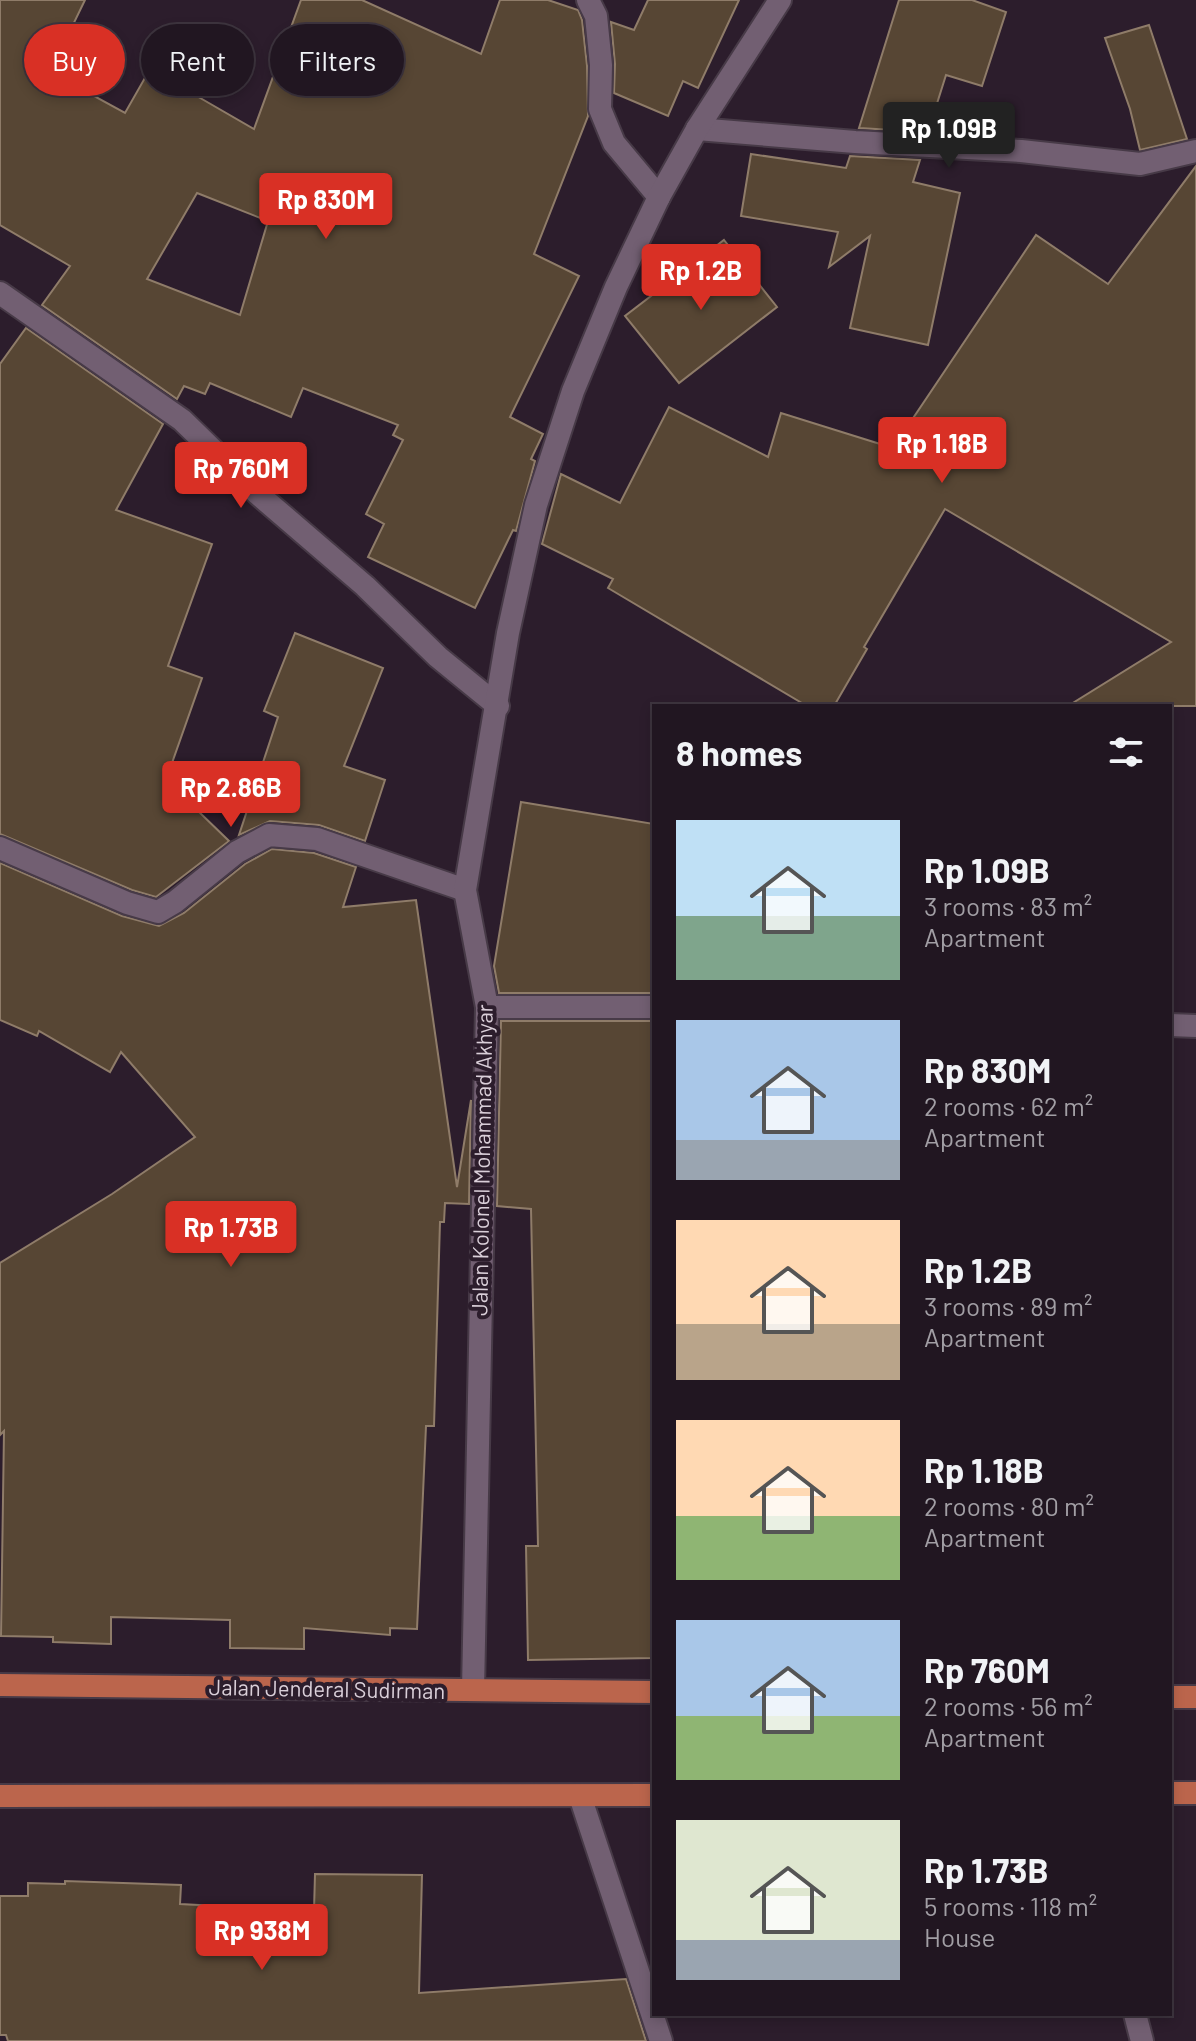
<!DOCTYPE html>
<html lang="en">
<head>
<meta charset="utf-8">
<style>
  :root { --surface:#211621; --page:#291f2a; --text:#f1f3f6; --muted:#a29fa5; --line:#3e353f; --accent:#d93025 }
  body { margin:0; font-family:Barlow,sans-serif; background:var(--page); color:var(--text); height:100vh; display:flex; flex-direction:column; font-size:30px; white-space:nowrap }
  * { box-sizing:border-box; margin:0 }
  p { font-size:26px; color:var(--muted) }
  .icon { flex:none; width:44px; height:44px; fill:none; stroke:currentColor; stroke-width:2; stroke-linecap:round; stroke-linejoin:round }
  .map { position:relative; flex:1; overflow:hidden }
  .side { position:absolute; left:652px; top:704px; width:520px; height:1312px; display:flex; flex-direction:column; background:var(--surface); border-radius:0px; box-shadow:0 4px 12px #0003,0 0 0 2px var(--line) }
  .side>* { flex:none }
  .banner { position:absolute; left:24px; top:24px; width:508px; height:72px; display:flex; gap:16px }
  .price { position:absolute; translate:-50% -68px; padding:0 18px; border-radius:8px; background:var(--accent); color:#fff; font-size:26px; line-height:52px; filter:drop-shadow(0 2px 4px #0008) }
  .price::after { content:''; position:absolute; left:50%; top:48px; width:24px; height:18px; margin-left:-12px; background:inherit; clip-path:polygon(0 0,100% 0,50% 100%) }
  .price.current { background:#222; color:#fff }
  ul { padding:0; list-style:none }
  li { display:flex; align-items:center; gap:24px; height:200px; padding:0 24px }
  li span { display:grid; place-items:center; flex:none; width:224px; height:160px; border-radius:0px; color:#555 }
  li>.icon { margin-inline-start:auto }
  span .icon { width:96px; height:96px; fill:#fffc; stroke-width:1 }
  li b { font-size:34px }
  h2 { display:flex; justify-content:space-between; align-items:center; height:96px; padding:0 24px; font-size:34px }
  .pill { padding:0 28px; border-radius:36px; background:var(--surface); box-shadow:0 4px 12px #0003,0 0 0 2px var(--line); font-size:28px; line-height:72px }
  .pill.current { background:var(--accent); color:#fff }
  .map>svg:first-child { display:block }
  .building { fill:#574634; stroke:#8f7c69; stroke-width:2; fill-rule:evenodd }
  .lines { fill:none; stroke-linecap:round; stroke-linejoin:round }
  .minor-casing { stroke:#473a47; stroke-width:26 }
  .primary-casing { stroke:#473a47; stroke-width:26 }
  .minor { stroke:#725f72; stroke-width:22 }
  .primary { stroke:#bb654c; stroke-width:22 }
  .labels { text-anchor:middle; stroke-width:8; stroke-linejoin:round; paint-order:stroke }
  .street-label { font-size:22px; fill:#dacfd9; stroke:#2c1d2c }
</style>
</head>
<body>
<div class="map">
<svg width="1196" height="2041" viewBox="0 0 1196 2041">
  <rect width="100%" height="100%" fill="#2c1d2c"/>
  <g class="building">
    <path d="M0,0H85L50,72L125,113L150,69L254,129L301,0H362L481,54L500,0H548L578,10L582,20L587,66L588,116L534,254L579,276L510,417L543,434L531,459L535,461L516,531L513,530L475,608L368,557L384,524L366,514L403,440L393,435L398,425L303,388L291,417L210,383L205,394L184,386L177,399L42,305L70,266L0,225ZM197,193L268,221L240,315L147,279Z"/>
    <polygon points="648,0 739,0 698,88 683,81 668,116 614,93 615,64 611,22 634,30"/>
    <polygon points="899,0 972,0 1006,12 982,86 946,75 928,132 859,128"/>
    <polygon points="1149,25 1187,139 1140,150 1130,109 1105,38"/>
    <polygon points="751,154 846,168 850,156 920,160 913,182 960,193 928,345 850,328 870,236 829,267 838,232 741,216"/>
    <polygon points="1196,166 1196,706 1068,706 1171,642 945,509 864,647 867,649 834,706 807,706 608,588 613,579 542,544 561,474 620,503 669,407 768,457 781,413 893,448 1036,235 1108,284"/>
    <polygon points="724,240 777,307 679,383 625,316"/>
    <polygon points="26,328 163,424 116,510 212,544 168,666 202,678 166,780 229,841 156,897 132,890 0,834 0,364"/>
    <polygon points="295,633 383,668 344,766 385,780 365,841 319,825 270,821 239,835 278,717 264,711"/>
    <polygon points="521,802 654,824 654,993 499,993 494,966"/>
    <polygon points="272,849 314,853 356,867 343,907 416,900 457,1187 471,1100 469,1204 445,1203 444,1222 440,1222 434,1426 426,1426 417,1629 390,1628 390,1635 304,1628 304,1649 230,1648 230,1620 111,1617 111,1644 53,1642 53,1637 1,1636 4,1431 0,1435 0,1263 112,1194 195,1137 121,1052 110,1072 39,1031 37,1036 0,1020 0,863 122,916 159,926 184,913 245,864"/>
    <polygon points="501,1021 654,1021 654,1658 528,1660 526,1546 538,1546 531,1209 497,1206"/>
    <polygon points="315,1874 422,1875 419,1993 626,1979 646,2041 8,2041 6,2035 0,2035 0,1896 28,1896 28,1883 65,1884 65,1881 181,1885 180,1904 314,1911"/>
  </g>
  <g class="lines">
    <defs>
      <g id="minor">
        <polyline points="588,0 596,16 601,65 600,109 614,143 659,197"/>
        <polyline points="697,129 855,142 1021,151 1140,164 1196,151"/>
        <polyline points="0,293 182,420 258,494 365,586 438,657 498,706"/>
        <polyline points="0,848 127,903 158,912 175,902 237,852 269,835 317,839 465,890"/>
        <polyline points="487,1007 654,1007"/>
        <polyline points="1170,1025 1196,1026"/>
        <polyline points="473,1690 487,1007 465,890 508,633 536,505 573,391 616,287 659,197 697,129 780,0"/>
        <polyline points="580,1796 661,2041"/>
        <polyline points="1135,2014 1142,2041"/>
      </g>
      <g id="primary">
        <polyline points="0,1685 654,1692"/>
        <polyline points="1170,1697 1196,1697"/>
        <polyline points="1170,1793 1196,1793"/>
        <polyline points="0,1796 654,1795"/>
      </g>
    </defs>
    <use href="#minor" class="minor-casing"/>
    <use href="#primary" class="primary-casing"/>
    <use href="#minor" class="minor"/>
    <use href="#primary" class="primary"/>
  </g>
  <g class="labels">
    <g class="street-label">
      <text transform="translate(482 1160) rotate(-89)" y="8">Jalan Kolonel Mohammad Akhyar</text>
      <text transform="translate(327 1689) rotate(1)" y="8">Jalan Jenderal Sudirman</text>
    </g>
  </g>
</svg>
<b class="price current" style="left:949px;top:170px">Rp 1.09B</b>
<b class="price" style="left:326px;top:241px">Rp 830M</b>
<b class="price" style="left:701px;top:312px">Rp 1.2B</b>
<b class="price" style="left:942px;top:485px">Rp 1.18B</b>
<b class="price" style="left:241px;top:510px">Rp 760M</b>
<b class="price" style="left:231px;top:829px">Rp 2.86B</b>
<b class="price" style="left:231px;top:1269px">Rp 1.73B</b>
<b class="price" style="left:262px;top:1972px">Rp 938M</b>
<div class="banner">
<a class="pill current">Buy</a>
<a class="pill">Rent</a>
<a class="pill">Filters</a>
</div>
<section class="side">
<h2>8 homes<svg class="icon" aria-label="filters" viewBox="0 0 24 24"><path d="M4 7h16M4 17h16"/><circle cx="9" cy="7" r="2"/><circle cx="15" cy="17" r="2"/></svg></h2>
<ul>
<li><span style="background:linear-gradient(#bfe0f5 60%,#7fa58c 0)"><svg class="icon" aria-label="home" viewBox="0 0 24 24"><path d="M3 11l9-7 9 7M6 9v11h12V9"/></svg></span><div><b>Rp 1.09B</b><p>3 rooms · 83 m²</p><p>Apartment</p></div></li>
<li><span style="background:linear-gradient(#a9c7e8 75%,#9aa5b1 0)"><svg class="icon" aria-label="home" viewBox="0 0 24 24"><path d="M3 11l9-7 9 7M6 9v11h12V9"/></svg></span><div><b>Rp 830M</b><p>2 rooms · 62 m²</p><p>Apartment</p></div></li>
<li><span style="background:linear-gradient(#ffd9b3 65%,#b9a48a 0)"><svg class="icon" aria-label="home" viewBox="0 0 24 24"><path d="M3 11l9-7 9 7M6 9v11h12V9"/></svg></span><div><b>Rp 1.2B</b><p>3 rooms · 89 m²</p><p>Apartment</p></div></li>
<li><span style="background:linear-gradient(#ffd9b3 60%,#8fb573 0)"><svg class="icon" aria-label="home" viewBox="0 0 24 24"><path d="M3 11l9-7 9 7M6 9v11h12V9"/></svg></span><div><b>Rp 1.18B</b><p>2 rooms · 80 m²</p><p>Apartment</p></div></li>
<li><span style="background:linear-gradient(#a9c7e8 60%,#8fb573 0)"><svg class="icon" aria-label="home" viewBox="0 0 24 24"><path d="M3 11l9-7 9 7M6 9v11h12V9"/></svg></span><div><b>Rp 760M</b><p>2 rooms · 56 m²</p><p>Apartment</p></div></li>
<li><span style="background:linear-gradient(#dfe7d0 75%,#9aa5b1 0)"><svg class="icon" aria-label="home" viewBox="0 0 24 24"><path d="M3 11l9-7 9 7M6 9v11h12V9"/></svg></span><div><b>Rp 1.73B</b><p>5 rooms · 118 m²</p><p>House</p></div></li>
</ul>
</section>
</div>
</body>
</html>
